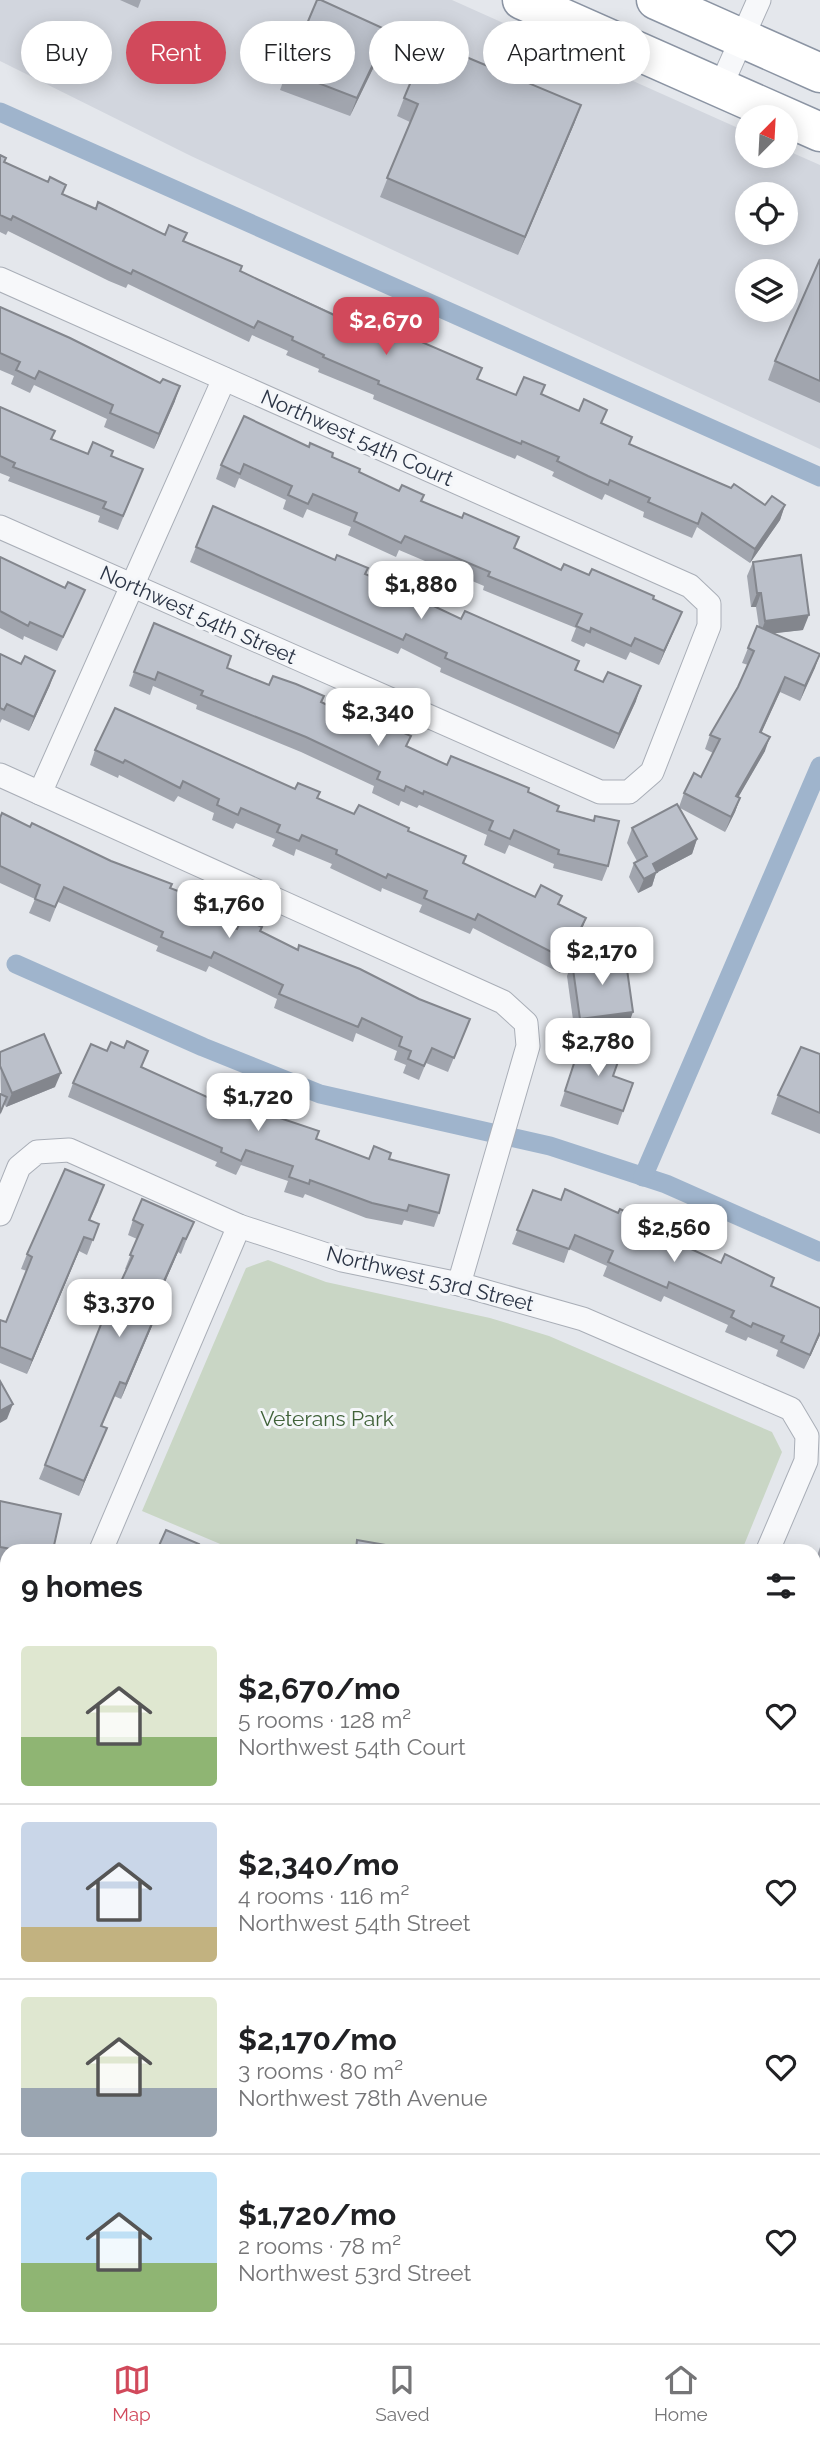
<!DOCTYPE html>
<html lang="en">
<head>
<meta charset="utf-8">
<style>
  :root { --surface:#fff; --page:#f2f2f2; --text:#202124; --muted:#757577; --line:#e0e0e0; --accent:#d1495b }
  body { margin:0; font-family:Raleway,sans-serif; background:var(--page); color:var(--text); height:100vh; display:flex; flex-direction:column; font-size:26px; white-space:nowrap }
  * { box-sizing:border-box; margin:0 }
  p { font-size:23px; color:var(--muted) }
  .icon { flex:none; width:38px; height:38px; fill:none; stroke:currentColor; stroke-width:2; stroke-linecap:round; stroke-linejoin:round }
  .map { position:relative; flex:1; overflow:hidden }
  .side { position:absolute; left:0px; top:1544px; width:821px; height:800px; display:flex; flex-direction:column; background:var(--surface); border-radius:21px 21px 0 0; box-shadow:0 4px 18px #0003 }
  .side>* { flex:none }
  .top-card { position:absolute; left:21px; top:21px; width:779px; height:63px; display:flex; gap:14px }
  .needle { width:46px; rotate:24deg }
  .buttons { position:absolute; left:735px; top:105px; display:grid; gap:14px }
  .buttons a { display:grid; place-items:center; width:63px; height:63px; border-radius:50%; background:var(--surface); box-shadow:0 4px 18px #0003; font-size:35px }
  .price { position:absolute; translate:-50% -60px; padding:0 16px; border-radius:14px; background:#fff; color:#222; font-size:23px; line-height:46px; filter:drop-shadow(0 2px 4px #0008) }
  .price::after { content:''; position:absolute; left:50%; top:42px; width:21px; height:16px; margin-left:-10px; background:inherit; clip-path:polygon(0 0,100% 0,50% 100%) }
  .price.on { background:var(--accent); color:#fff }
  ul { padding:0; list-style:none }
  li { display:flex; align-items:center; gap:21px; height:175px; padding:0 21px }
  li+li { border-top:2px solid var(--line) }
  li span { display:grid; place-items:center; flex:none; width:196px; height:140px; border-radius:7px; color:#555 }
  li>.icon { margin-inline-start:auto }
  span .icon { width:84px; height:84px; fill:#fffc; stroke-width:1 }
  li b { font-size:30px }
  h2 { display:flex; justify-content:space-between; align-items:center; height:84px; padding:0 21px; font-size:30px }
  .pill { padding:0 24px; border-radius:32px; background:var(--surface); box-shadow:0 4px 18px #0003; font-size:24px; line-height:63px }
  .pill.on { background:var(--accent); color:#fff }
  .dock { display:flex; justify-content:space-around; align-items:center; height:98px; border-top:2px solid var(--line); background:var(--surface); font-size:19px; color:var(--muted) }
  .dock a { display:grid; justify-items:center; gap:4px }
  .dock .on { color:var(--accent) }
  .map>svg:first-child { display:block }
  .built { fill:#d2d6de; fill-rule:evenodd }
  .green { fill:#c9d6c5 }
  .lines { fill:none; stroke-linecap:round; stroke-linejoin:round }
  .canal { stroke:#9fb4cc; stroke-width:19 }
  .street-casing { stroke:#a9aeb7; stroke-width:25 }
  .secondary-casing { stroke:#a9aeb7; stroke-width:34 }
  .highway-casing { stroke:#8b94a3; stroke-width:41 }
  .street { stroke:#f7f8fa; stroke-width:23 }
  .secondary { stroke:#fff; stroke-width:32 }
  .highway { stroke:#fff; stroke-width:38 }
  .wall { fill:#a1a5ae }
  .shaded-wall { fill:#83868d }
  .building { fill:#bbc0ca; stroke:#83868d; stroke-width:2 }
  .labels { text-anchor:middle; stroke-width:6; stroke-linejoin:round; paint-order:stroke }
  .street-label { font-size:21px; fill:#2b3445; stroke:#f4f6f9 }
  .park-label { font-size:21px; fill:#3f6138; stroke:#f4f6f9 }
</style>
</head>
<body>
<div class="map">
<svg width="820" height="2343" viewBox="0 0 820 2343">
  <rect width="100%" height="100%" fill="#e4e7ec"/>
  <g class="built">
    <path d="M0,0H452L747,132V156H786V150L820,165V449L191,156L0,61ZM747,194H786V233H747ZM747,271H786V310H747Z"/>
    <polygon points="820,1920 820,2343 805,2336 814,2336 814,1934"/>
  </g>
  <polygon class="green" points="268,1260 326,1282 490,1318 549,1336 772,1432 782,1452 742,1550 224,1550 225,1546 142,1511 246,1268"/>
  <g class="lines">
    <g class="canal">
      <polyline points="0,112 820,477"/>
      <polyline points="16,964 203,1047 320,1094 550,1146 666,1184 820,1252"/>
      <polyline points="643,1177 820,766"/>
      <polyline points="0,1752 7,1753"/>
      <polyline points="814,1857 820,1843"/>
      <polyline points="581,2343 584,2336"/>
    </g>
    <defs>
      <g id="street">
        <polyline points="720,88 759,0"/>
        <polyline points="0,279 690,586 709,604 709,626 652,772 629,792 600,792 0,527"/>
        <polyline points="0,775 503,1002 526,1023 528,1046 459,1284"/>
        <polyline points="40,793 224,379"/>
        <polyline points="0,1214 19,1167 37,1152 69,1150 239,1226 342,1260 459,1284 583,1319 791,1409 807,1436 806,1461 768,1550"/>
        <polyline points="101,1550 239,1226"/>
        <polyline points="0,1610 7,1611"/>
      </g>
      <g id="secondary">
        <polyline points="0,1915 7,1916"/>
        <polyline points="814,2046 820,2048"/>
        <polyline points="814,2081 820,2083"/>
      </g>
      <g id="highway">
        <polyline points="522,0 820,132"/>
        <polyline points="656,0 820,73"/>
      </g>
    </defs>
    <use href="#street" class="street-casing"/>
    <use href="#secondary" class="secondary-casing"/>
    <use href="#highway" class="highway-casing"/>
    <use href="#street" class="street"/>
    <use href="#secondary" class="secondary"/>
    <use href="#highway" class="highway"/>
  </g>
  <g class="wall">
    <polygon points="120,0 141,0 138,8"/>
    <polygon points="389,31 382,50 350,116 280,90 287,71"/>
    <polygon points="404,98 581,105 574,124 518,255 380,197 410,122 397,116"/>
    <polygon points="0,155 5,162 63,195 96,209 184,241 240,271 478,379 516,395 541,394 632,437 629,444 765,505 785,505 780,520 750,563 697,527 692,538 643,517 644,512 605,494 602,500 583,491 552,476 554,472 517,455 515,459 373,399 374,395 318,372 319,369 286,355 288,351 252,335 249,342 128,284 126,288 109,281 8,231 6,235 0,232"/>
    <polygon points="820,259 820,403 768,380 775,361"/>
    <polygon points="0,307 175,401 154,449 104,427 107,419 34,385 30,393 11,384 14,376 0,370"/>
    <polygon points="0,407 52,439 88,454 111,456 143,469 118,530 98,522 100,516 8,481 10,477 0,473"/>
    <polygon points="332,457 359,472 421,502 515,548 561,570 589,575 653,599 676,626 659,665 630,652 626,660 586,643 584,647 571,641 576,628 483,590 484,586 399,550 396,557 348,535 351,527 307,509 303,518 283,509 286,500 239,478 235,488 216,479 221,465"/>
    <polygon points="196,547 366,574 461,619 575,670 636,701 614,749 440,672 441,668 401,648 398,654 190,562"/>
    <polygon points="0,557 79,604 57,651 24,636 23,640 0,628"/>
    <polygon points="753,562 803,630 774,633 820,654 800,701 780,692 761,733 765,751 738,797 740,798 735,812 725,832 680,808 697,839 692,854 656,873 652,886 638,893 629,877 634,863 637,861 627,843 632,828 679,807 684,793 701,777 713,753 705,749 710,735 738,687 748,665 742,663 748,648 759,627 756,607 751,607 747,576"/>
    <polygon points="0,654 50,685 29,731 2,719 0,723"/>
    <polygon points="231,656 227,668 269,685 322,702 407,747 447,765 528,792 557,811 593,820 595,816 608,866 602,881 553,868 554,864 509,845 505,854 484,845 487,835 419,805 417,808 401,801 399,806 372,793 374,786 301,752 196,709 197,705 153,686 150,695 129,686 134,672"/>
    <polygon points="95,750 317,799 354,814 408,831 463,863 535,897 559,904 586,918 581,932 560,973 473,928 470,934 419,912 422,905 382,888 381,892 330,868 332,864 296,849 294,856 272,846 275,839 236,823 233,829 212,820 214,813 178,796 174,802 119,775 118,778 90,765"/>
    <polygon points="0,818 30,827 170,888 195,912 237,929 260,931 298,950 470,1019 448,1072 426,1063 419,1080 403,1073 406,1065 394,1060 397,1051 356,1033 353,1042 274,1008 277,999 209,966 206,972 156,951 158,946 58,902 50,922 29,913 35,899 0,883"/>
    <polygon points="572,962 628,1026 575,1034 567,976"/>
    <polygon points="581,1042 613,1076 633,1083 618,1125 560,1106"/>
    <polygon points="0,1052 55,1087 6,1107 4,1103 0,1115 0,1094 1,1095"/>
    <polygon points="820,1054 820,1134 771,1114 778,1095"/>
    <polygon points="142,1067 209,1098 369,1159 389,1159 439,1213 434,1227 404,1220 402,1225 366,1218 305,1194 303,1198 284,1192 288,1181 241,1165 236,1175 215,1166 217,1162 68,1097 73,1083"/>
    <polygon points="533,1190 692,1249 820,1308 820,1335 804,1369 776,1356 778,1350 748,1337 746,1341 725,1332 728,1325 664,1296 661,1302 603,1276 607,1266 569,1249 564,1263 512,1244"/>
    <polygon points="99,1200 90,1220 99,1224 87,1255 79,1251 27,1374 0,1363 0,1320 6,1322 27,1271 21,1269 27,1254"/>
    <polygon points="133,1220 188,1236 181,1254 178,1252 161,1291 160,1307 121,1399 114,1396 102,1426 101,1442 79,1496 39,1479 126,1269 125,1269 137,1239 128,1235"/>
    <polygon points="0,1501 53,1550 7,1550 7,1564 0,1562"/>
    <polygon points="820,1547 820,1694 815,1704 814,1704 814,1574 820,1561 816,1559"/>
    <polygon points="0,1635 7,1636 7,1696 0,1695"/>
    <polygon points="0,1799 7,1800 7,1854 0,1853"/>
    <polygon points="7,2053 7,2116 0,2114 0,2087"/>
  </g>
  <g class="shaded-wall">
    <polygon points="389,31 382,50 350,116 357,98"/>
    <polygon points="581,105 574,124 518,255 525,237"/>
    <polygon points="180,386 175,401 154,449 159,434"/>
    <polygon points="785,505 780,520 750,563 755,549"/>
    <polygon points="757,593 761,593 756,607 751,607"/>
    <polygon points="682,612 676,626 659,665 664,651"/>
    <polygon points="809,615 803,630 760,635 765,621"/>
    <polygon points="820,654 815,668 800,701 805,686"/>
    <polygon points="55,671 50,685 29,731 34,717"/>
    <polygon points="785,677 780,692 755,747 760,732"/>
    <polygon points="641,686 636,701 614,749 619,734"/>
    <polygon points="770,737 765,751 731,810 736,796"/>
    <polygon points="740,798 735,812 725,832 731,817"/>
    <polygon points="697,839 692,854 656,873 652,886 638,893 644,879 653,864"/>
    <polygon points="586,918 581,932 560,973 565,959"/>
    <polygon points="633,1012 628,1026 575,1034 580,1019"/>
    <polygon points="61,1073 55,1087 6,1107 12,1093"/>
    <polygon points="84,1237 79,1251 27,1374 32,1360"/>
    <polygon points="183,1238 178,1252 155,1305 160,1290"/>
    <polygon points="165,1293 160,1307 121,1399 126,1384"/>
    <polygon points="820,1332 820,1335 804,1369 810,1355"/>
    <polygon points="13,1404 7,1419 0,1423 0,1411"/>
    <polygon points="107,1428 101,1442 79,1496 84,1481"/>
  </g>
  <g class="building">
    <polygon points="317,0 321,0 389,31 357,98 287,71"/>
    <polygon points="428,41 581,105 525,237 387,178 418,104 404,98"/>
    <polygon points="0,155 6,158 4,162 48,182 50,177 66,185 62,194 96,209 98,202 165,235 169,225 187,233 183,241 242,266 240,271 338,317 342,307 363,316 359,326 398,341 401,333 482,368 477,379 516,395 524,377 545,385 541,394 579,411 584,399 607,410 601,423 632,437 629,444 731,488 734,484 765,505 772,496 785,505 755,549 702,513 698,524 648,502 650,498 610,480 608,485 588,476 557,461 559,457 522,441 521,444 378,384 379,381 323,357 324,355 292,340 293,337 258,321 254,328 133,270 131,274 114,266 13,216 11,220 0,215"/>
    <polygon points="820,259 820,381 775,361"/>
    <polygon points="0,307 70,338 160,383 163,379 180,386 159,434 110,413 113,405 39,371 35,379 16,370 20,362 0,353"/>
    <polygon points="0,407 55,431 51,439 88,454 93,442 113,451 111,456 143,469 123,516 103,508 106,502 13,467 15,463 0,456"/>
    <polygon points="244,416 309,447 310,443 333,453 332,457 360,469 359,472 399,491 402,485 424,495 421,501 462,518 464,513 519,537 514,548 561,570 564,564 589,575 592,569 654,596 653,599 682,612 664,651 635,638 631,646 591,628 590,632 576,626 582,614 488,576 490,572 405,536 401,543 354,521 357,513 313,494 308,504 288,495 292,486 244,464 240,474 221,465"/>
    <polygon points="213,506 335,560 337,555 368,568 365,574 401,589 405,581 429,593 425,602 461,619 465,611 579,661 575,670 603,682 608,672 641,686 619,734 445,658 447,653 406,634 403,640 196,547"/>
    <polygon points="801,555 809,615 765,621 761,593 757,593 753,562"/>
    <polygon points="0,557 65,588 68,582 85,590 63,637 30,622 28,626 0,611"/>
    <polygon points="154,623 231,656 227,668 269,685 273,676 296,684 324,696 321,702 360,721 363,715 411,736 406,746 447,765 451,756 529,788 528,792 559,806 557,811 594,821 595,816 619,821 608,866 558,854 559,850 514,830 510,839 489,830 493,821 424,791 423,794 406,786 404,791 377,779 380,772 306,737 201,695 203,691 158,672 155,680 134,672"/>
    <polygon points="757,626 820,654 805,686 785,677 760,732 770,737 736,796 740,798 731,817 684,793 694,773 701,777 720,739 710,735 738,687 754,651 748,648"/>
    <polygon points="0,654 21,664 25,656 55,671 34,717 7,704 4,710 0,708"/>
    <polygon points="115,708 295,789 298,783 320,792 317,798 354,814 359,805 409,828 408,831 466,856 463,863 535,897 541,885 562,896 558,904 586,918 565,959 478,914 475,920 424,898 427,891 388,874 386,878 336,854 337,850 302,835 299,841 277,832 280,825 241,808 238,815 217,805 219,799 183,781 180,788 125,760 123,763 95,750"/>
    <polygon points="677,804 697,839 653,864 657,872 644,879 634,863 647,856 632,828"/>
    <polygon points="2,813 30,827 32,823 111,861 172,884 170,888 199,899 194,911 237,929 242,918 262,927 260,931 298,950 299,945 360,969 419,999 470,1019 454,1058 432,1048 424,1066 408,1059 411,1051 399,1046 402,1037 362,1018 358,1027 279,994 283,985 214,952 211,958 161,937 163,932 64,887 55,907 35,899 40,885 0,866 0,818"/>
    <polygon points="625,955 633,1012 580,1019 572,962"/>
    <polygon points="44,1034 61,1073 12,1093 0,1066 0,1052"/>
    <polygon points="127,1041 148,1051 141,1067 209,1098 211,1093 241,1106 243,1101 262,1112 319,1131 316,1139 369,1159 374,1146 391,1153 389,1159 449,1175 439,1213 409,1205 407,1211 372,1203 310,1180 309,1184 289,1177 293,1166 246,1150 241,1161 221,1152 222,1148 73,1083 91,1044 107,1051 111,1042 124,1048"/>
    <polygon points="581,1042 620,1056 613,1076 633,1083 623,1111 565,1091"/>
    <polygon points="801,1047 820,1054 820,1113 778,1095"/>
    <polygon points="0,1094 7,1097 0,1113"/>
    <polygon points="65,1169 104,1185 89,1220 99,1224 93,1240 84,1237 32,1360 0,1347 0,1320 6,1322 32,1257 27,1254"/>
    <polygon points="565,1189 618,1213 620,1209 694,1242 691,1249 721,1263 725,1254 774,1278 771,1286 820,1308 820,1332 810,1355 781,1342 784,1336 753,1323 751,1327 731,1317 734,1311 669,1282 667,1288 608,1262 613,1251 575,1235 569,1249 517,1230 533,1190 561,1200"/>
    <polygon points="142,1199 194,1222 186,1239 183,1238 160,1290 165,1293 126,1384 120,1382 101,1426 107,1428 84,1481 45,1465 102,1322 133,1256 130,1255 143,1225 133,1220"/>
    <polygon points="0,1381 13,1404 0,1411"/>
    <polygon points="0,1501 61,1514 53,1550 17,1550 0,1547"/>
    <polygon points="166,1530 199,1544 197,1550 157,1550"/>
    <polygon points="357,1540 408,1549 407,1550 356,1550"/>
    <polygon points="820,1559 819,1665 820,1690 814,1687 814,1574"/>
    <polygon points="0,1635 7,1636 7,1681 0,1680"/>
    <polygon points="0,1799 7,1800 7,1840 0,1839"/>
    <polygon points="7,2067 7,2096 2,2095"/>
    <polygon points="0,2333 22,2343 0,2343"/>
    <polygon points="302,2336 348,2336 345,2343 299,2343"/>
  </g>
  <g class="labels">
    <g class="street-label">
      <text transform="translate(357 438) rotate(24)" y="7">Northwest 54th Court</text>
      <text transform="translate(198 615) rotate(24)" y="7">Northwest 54th Street</text>
      <text transform="translate(430 1279) rotate(14)" y="7">Northwest 53rd Street</text>
    </g>
    <g class="park-label">
      <text x="327" y="1426">Veterans Park</text>
    </g>
  </g>
</svg>
<div class="buttons">
<a><svg class="needle" viewBox="-14 -14 28 28"><path d="M0-13l5 13h-10z" fill="#e53935"/><path d="M0 13l5-13h-10z" fill="#757577"/></svg></a>
<a><svg class="icon" aria-label="locate" viewBox="0 0 24 24"><circle cx="12" cy="12" r="6"/><path d="M12 2v4M12 18v4M2 12h4M18 12h4"/></svg></a>
<a><svg class="icon" aria-label="layers" viewBox="0 0 24 24"><path d="M12 4l9 5-9 5-9-5zM3 14l9 5 9-5"/></svg></a>
</div>
<b class="price on" style="left:386px;top:357px">$2,670</b>
<b class="price" style="left:421px;top:621px">$1,880</b>
<b class="price" style="left:378px;top:748px">$2,340</b>
<b class="price" style="left:229px;top:940px">$1,760</b>
<b class="price" style="left:602px;top:987px">$2,170</b>
<b class="price" style="left:598px;top:1078px">$2,780</b>
<b class="price" style="left:258px;top:1133px">$1,720</b>
<b class="price" style="left:674px;top:1264px">$2,560</b>
<b class="price" style="left:119px;top:1339px">$3,370</b>
<div class="top-card">
<a class="pill">Buy</a>
<a class="pill on">Rent</a>
<a class="pill">Filters</a>
<a class="pill">New</a>
<a class="pill">Apartment</a>
</div>
<section class="side">
<h2>9 homes<svg class="icon" aria-label="filters" viewBox="0 0 24 24"><path d="M4 7h16M4 17h16"/><circle cx="9" cy="7" r="2"/><circle cx="15" cy="17" r="2"/></svg></h2>
<ul>
<li><span style="background:linear-gradient(#dfe7d0 65%,#8fb573 0)"><svg class="icon" aria-label="home" viewBox="0 0 24 24"><path d="M3 11l9-7 9 7M6 9v11h12V9"/></svg></span><div><b>$2,670/mo</b><p>5 rooms · 128 m²</p><p>Northwest 54th Court</p></div><svg class="icon" aria-label="heart" viewBox="0 0 24 24"><path d="M12 20l-8-8c-3-5 5-10 8-4 3-6 11-1 8 4z"/></svg></li>
<li><span style="background:linear-gradient(#c9d6e8 75%,#c2b280 0)"><svg class="icon" aria-label="home" viewBox="0 0 24 24"><path d="M3 11l9-7 9 7M6 9v11h12V9"/></svg></span><div><b>$2,340/mo</b><p>4 rooms · 116 m²</p><p>Northwest 54th Street</p></div><svg class="icon" aria-label="heart" viewBox="0 0 24 24"><path d="M12 20l-8-8c-3-5 5-10 8-4 3-6 11-1 8 4z"/></svg></li>
<li><span style="background:linear-gradient(#dfe7d0 65%,#9aa5b1 0)"><svg class="icon" aria-label="home" viewBox="0 0 24 24"><path d="M3 11l9-7 9 7M6 9v11h12V9"/></svg></span><div><b>$2,170/mo</b><p>3 rooms · 80 m²</p><p>Northwest 78th Avenue</p></div><svg class="icon" aria-label="heart" viewBox="0 0 24 24"><path d="M12 20l-8-8c-3-5 5-10 8-4 3-6 11-1 8 4z"/></svg></li>
<li><span style="background:linear-gradient(#bfe0f5 65%,#8fb573 0)"><svg class="icon" aria-label="home" viewBox="0 0 24 24"><path d="M3 11l9-7 9 7M6 9v11h12V9"/></svg></span><div><b>$1,720/mo</b><p>2 rooms · 78 m²</p><p>Northwest 53rd Street</p></div><svg class="icon" aria-label="heart" viewBox="0 0 24 24"><path d="M12 20l-8-8c-3-5 5-10 8-4 3-6 11-1 8 4z"/></svg></li>
</ul>
</section>
</div>
<nav class="dock">
<a class="on"><svg class="icon" aria-label="map" viewBox="0 0 24 24"><path d="M3 6l6-2 6 2 6-2v14l-6 2-6-2-6 2zM9 4v14M15 6v14"/></svg>Map</a>
<a><svg class="icon" aria-label="saved" viewBox="0 0 24 24"><path d="M7 4h10v16l-5-4-5 4z"/></svg>Saved</a>
<a><svg class="icon" aria-label="home" viewBox="0 0 24 24"><path d="M3 11l9-7 9 7M6 9v11h12V9"/></svg>Home</a>
</nav>
</body>
</html>
